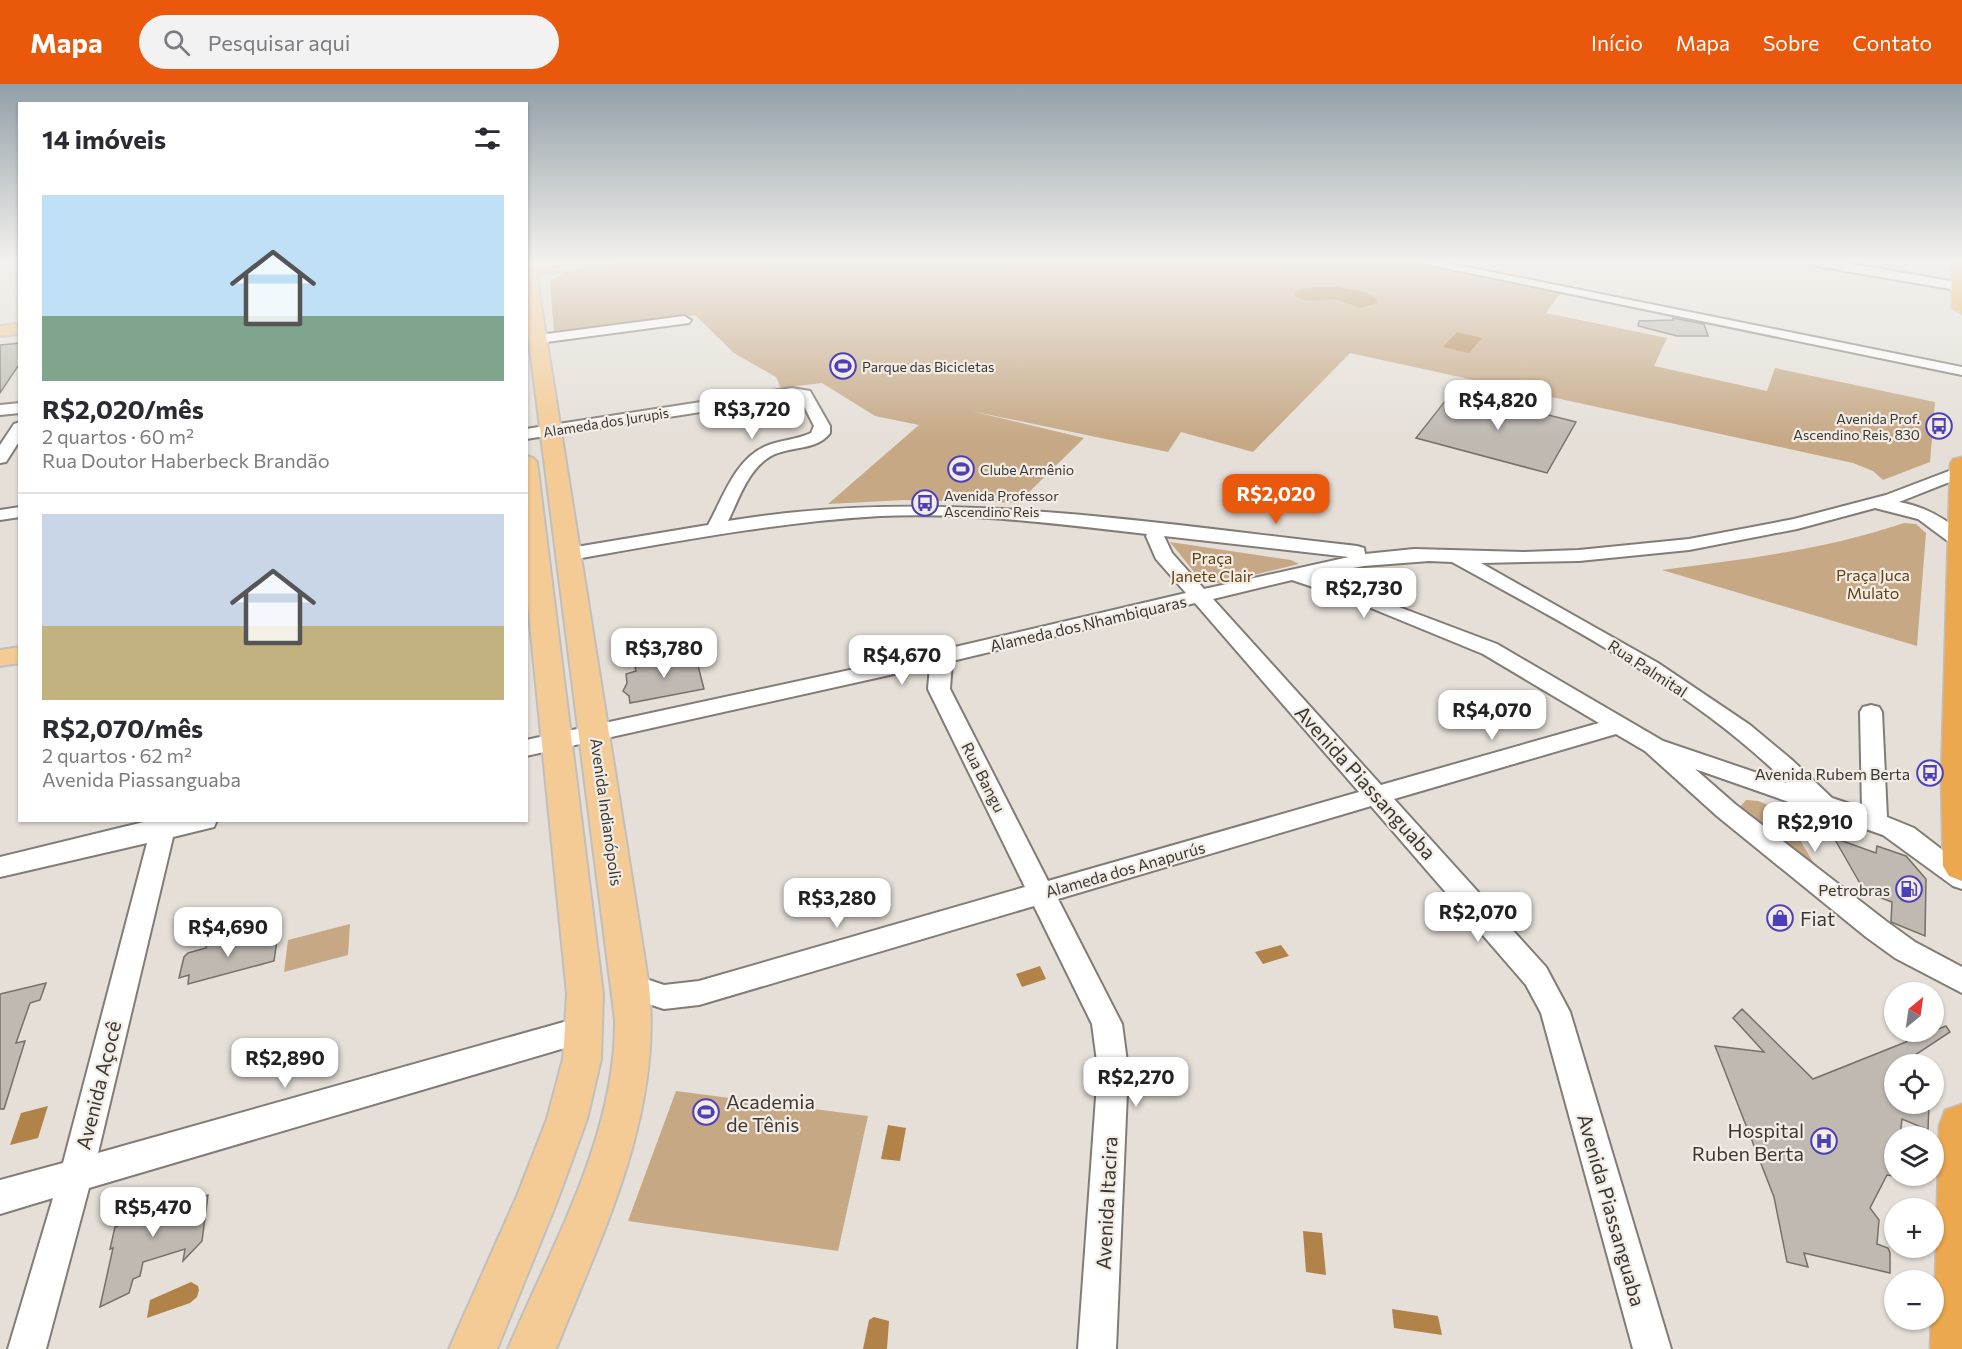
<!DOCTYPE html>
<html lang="pt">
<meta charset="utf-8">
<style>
body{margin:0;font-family:Commissioner,sans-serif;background:#f2f2f3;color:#2b2b33;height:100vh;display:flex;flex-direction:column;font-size:22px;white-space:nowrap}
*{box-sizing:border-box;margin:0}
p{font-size:20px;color:#7c7c81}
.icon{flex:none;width:33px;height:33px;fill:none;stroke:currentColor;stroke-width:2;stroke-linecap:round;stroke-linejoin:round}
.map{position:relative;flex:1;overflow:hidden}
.panel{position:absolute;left:18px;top:18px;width:510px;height:720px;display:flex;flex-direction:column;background:#fff;border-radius:0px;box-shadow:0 2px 4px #0004}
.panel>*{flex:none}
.needle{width:39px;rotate:29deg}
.tools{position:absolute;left:1884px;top:898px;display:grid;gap:12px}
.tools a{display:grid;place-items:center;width:60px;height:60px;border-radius:50%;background:#fff;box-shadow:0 2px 4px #0004;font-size:30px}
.price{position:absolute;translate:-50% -51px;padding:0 14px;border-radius:12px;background:#fff;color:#222;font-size:20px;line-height:39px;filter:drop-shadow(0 2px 3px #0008)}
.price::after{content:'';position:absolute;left:50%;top:36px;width:18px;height:14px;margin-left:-9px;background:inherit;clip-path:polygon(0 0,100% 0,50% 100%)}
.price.current{background:#ea580c;color:#fff}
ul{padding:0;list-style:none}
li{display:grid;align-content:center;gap:12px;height:318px;padding:0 24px}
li+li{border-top:2px solid #e1e1e2}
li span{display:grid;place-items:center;height:186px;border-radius:0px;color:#555}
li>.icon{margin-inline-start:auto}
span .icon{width:108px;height:108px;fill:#fffc;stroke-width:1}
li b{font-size:26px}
h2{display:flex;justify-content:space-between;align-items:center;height:72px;padding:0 24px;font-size:26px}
header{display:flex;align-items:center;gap:36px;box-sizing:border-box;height:84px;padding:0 30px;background:#ea580c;color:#fff}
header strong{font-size:28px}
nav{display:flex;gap:33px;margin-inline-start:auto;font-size:21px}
.search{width:420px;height:54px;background:#f2f2f3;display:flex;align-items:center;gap:15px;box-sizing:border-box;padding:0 21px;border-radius:33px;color:#7c7c81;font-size:22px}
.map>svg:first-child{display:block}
.green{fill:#c6a885}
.water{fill:#b28348}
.building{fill:#bfb9b2;stroke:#757069;stroke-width:1.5}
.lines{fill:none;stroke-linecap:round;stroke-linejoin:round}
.minor-casing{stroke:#827c76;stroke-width:4}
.major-casing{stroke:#c0bfbe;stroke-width:4}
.highway-casing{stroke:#c0bfbe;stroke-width:3}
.minor{fill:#fff;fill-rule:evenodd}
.major{fill:#f4cb95;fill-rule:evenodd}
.highway{fill:#eca84e;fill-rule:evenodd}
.labels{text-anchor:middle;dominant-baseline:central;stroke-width:4.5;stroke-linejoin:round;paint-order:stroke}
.far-poi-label{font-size:14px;fill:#3a3835;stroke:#f3ece5;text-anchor:start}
.far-street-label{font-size:14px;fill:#3a3835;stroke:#f3ece5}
.park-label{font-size:16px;fill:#614012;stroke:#f3ece5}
.street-label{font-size:16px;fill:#3a3835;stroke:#f3ece5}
.poi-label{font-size:16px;fill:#3a3835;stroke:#f3ece5;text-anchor:end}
.near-street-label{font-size:20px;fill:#3a3835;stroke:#f3ece5}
.near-poi-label{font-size:20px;fill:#3a3835;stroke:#f3ece5;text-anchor:start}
</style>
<header>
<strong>Mapa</strong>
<div class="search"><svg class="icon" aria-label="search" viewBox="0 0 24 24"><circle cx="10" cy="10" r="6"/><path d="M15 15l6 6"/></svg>Pesquisar aqui</div>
<nav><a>Início</a><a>Mapa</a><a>Sobre</a><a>Contato</a></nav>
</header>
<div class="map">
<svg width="1962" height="1265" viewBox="0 0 1962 1265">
<rect width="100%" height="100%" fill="#e5dfd8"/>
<g class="green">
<path d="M 632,178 L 1405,178 L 1560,210 L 1546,229 L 1667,254 L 1654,282 L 1767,307 L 1775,284 L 1935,318 L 1930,378 L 1883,396 L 1873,387 L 1853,379 L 1350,269 L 1253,368 L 1181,348 L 1168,368 L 971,327 L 1084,354 L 1018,419 L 905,416 L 828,420 L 919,341 L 875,332 L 822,299 L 781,304 L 776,293 L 734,269 L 695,231 L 554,249 L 550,197 L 572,185 Z"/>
<path d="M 1904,439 L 1916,440 L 1926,449 L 1917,562 L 1662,486 C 1746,475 1824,466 1904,439 Z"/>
<path d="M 1170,458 L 1291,476 L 1299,480 L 1219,499 L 1210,499 L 1199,494 Z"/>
<path d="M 1322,485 L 1436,538 L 1302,491 Z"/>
<path d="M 1746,716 L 1758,717 L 1783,727 L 1820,790 L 1742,733 L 1740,723 Z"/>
<path d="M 350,840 L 348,871 L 284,888 L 288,856 Z"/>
<path d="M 676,1007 L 868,1032 L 838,1167 L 628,1137 Z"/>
</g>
<g class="water">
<path d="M 1337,203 L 1362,207 L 1376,214 L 1378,219 L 1360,224 L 1336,215 L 1306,217 L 1294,211 L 1295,207 L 1313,203 Z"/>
<path d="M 1457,248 L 1482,254 L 1469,269 L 1443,263 Z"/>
<path d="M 1281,861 L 1289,872 L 1263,880 L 1255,868 Z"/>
<path d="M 1040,882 L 1046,895 L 1022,903 L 1016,890 Z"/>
<path d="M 48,1022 L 38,1054 L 10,1061 L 21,1029 Z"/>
<path d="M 888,1041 L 906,1044 L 900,1077 L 881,1075 Z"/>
<path d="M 1303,1147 L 1322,1149 L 1326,1191 L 1306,1188 Z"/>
<path d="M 191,1198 L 198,1202 L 199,1206 L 197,1213 L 190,1219 L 147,1234 L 150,1216 Z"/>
<path d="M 1392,1225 L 1438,1232 L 1442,1251 L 1394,1244 Z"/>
<path d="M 874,1233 L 889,1237 L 887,1265 L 863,1265 L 869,1236 Z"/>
</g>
<g class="building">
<path d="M 1673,234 L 1704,240 L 1708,252 L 1677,252 L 1638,242 L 1639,237 L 1673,236 Z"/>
<path d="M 20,259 L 20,279 L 0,309 L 0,261 Z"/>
<path d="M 1453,307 L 1576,338 L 1547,389 L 1416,354 Z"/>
<path d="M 695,570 L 704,605 L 630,619 L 629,612 L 623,607 L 627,599 L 626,590 L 636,587 L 635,583 Z"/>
<path d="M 1834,754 L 1876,769 L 1877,762 L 1906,772 L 1926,795 L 1925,852 L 1891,838 L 1892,818 L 1865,808 Z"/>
<path d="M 278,849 L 274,877 L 188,900 L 189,891 L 179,894 L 184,873 L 188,869 L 206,864 L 207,860 L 233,856 L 231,861 Z"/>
<path d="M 46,899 L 40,916 L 30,919 L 16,959 L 25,957 L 4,1025 L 0,1025 L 0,910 Z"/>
<path d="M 1742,925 L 1813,995 L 1946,942 L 1950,948 L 1915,971 L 1920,981 L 1894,981 L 1894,1020 L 1929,1020 L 1928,1046 L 1902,1035 L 1900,1053 L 1894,1053 L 1894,1092 L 1887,1091 L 1870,1124 L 1879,1136 L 1877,1160 L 1888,1164 L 1890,1169 L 1890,1189 L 1804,1169 L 1808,1183 L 1787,1178 L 1774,1113 L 1715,962 L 1764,968 L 1733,934 Z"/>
<path d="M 198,1108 L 196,1115 L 208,1111 L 202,1157 L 183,1177 L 185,1165 L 143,1178 L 140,1192 L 133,1195 L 129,1209 L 100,1223 L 113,1164 L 110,1165 L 115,1143 L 120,1141 L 122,1134 L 142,1118 L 156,1113 L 163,1117 Z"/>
</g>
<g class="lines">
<g class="minor-casing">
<g id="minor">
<path d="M 1416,178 L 1442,178 L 1962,283 L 1962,291 Z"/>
<path d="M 1811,178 L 1840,178 L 1962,199 L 1962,207 L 1817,182 Z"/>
<path d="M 684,232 L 691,236 L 689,239 L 539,259 L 532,255 L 539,251 Z"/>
<path d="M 792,304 L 810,307 L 830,342 L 830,349 C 817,367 789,362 771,372 C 748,385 739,415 728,437 C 937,402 1148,439 1357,462 L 1364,464 L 1365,470 L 1414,465 L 1524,468 L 1579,466 L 1689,455 L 1794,435 L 1886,411 L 1962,382 L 1962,393 L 1899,418 C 1923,422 1943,433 1962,449 L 1960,463 L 1953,461 L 1918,435 L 1875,424 L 1797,445 L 1689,466 L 1579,477 L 1481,479 L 1658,579 L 1750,641 L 1792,676 L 1832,714 L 1862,724 L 1860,628 L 1863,623 L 1871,621 L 1879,623 L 1882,628 L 1887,733 L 1914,744 L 1962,781 L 1962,805 L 1953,802 L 1883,751 L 1695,685 L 1735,720 L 1886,837 L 1915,858 L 1962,883 L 1962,909 L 1895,874 L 1866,853 L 1717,732 L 1645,667 L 1616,650 L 1394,715 L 1546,883 L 1570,928 L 1671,1265 L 1633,1265 L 1541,929 L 1526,901 L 1371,722 L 1058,815 L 1122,940 L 1128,985 L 1116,1265 L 1078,1265 L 1098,985 L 1092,940 L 1034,822 L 699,921 L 664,925 L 621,911 L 617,902 L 621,893 L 631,890 L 664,901 L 699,897 L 1025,803 L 928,605 L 930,582 L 526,672 L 526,656 L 942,566 L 1186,509 L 1156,475 L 1146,452 L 1147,450 C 1059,440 969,428 880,432 C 776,438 673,458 570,476 L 563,474 L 561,470 L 570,464 L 708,441 C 723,414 735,375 766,362 C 780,356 796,356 811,349 L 814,342 L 800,314 L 792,314 L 526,355 L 526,345 ZM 1164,452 L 1349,473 L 1204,505 L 1172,469 ZM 1429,477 L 1452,478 C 1568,542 1692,605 1787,699 L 1663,657 L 1497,560 L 1314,491 L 1364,482 ZM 1292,496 L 1349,515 L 1483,570 L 1599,639 L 1381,701 L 1213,515 ZM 1195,519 L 1359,708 L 1048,797 L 950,605 L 952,577 Z"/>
<path d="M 20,319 L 20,329 L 0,331 L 0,321 Z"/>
<path d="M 20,338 L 20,356 L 6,378 L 0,379 L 0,361 L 14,340 Z"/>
<path d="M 20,423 L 20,433 L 0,436 L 0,426 Z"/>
<path d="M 152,736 L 217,736 L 214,743 L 173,753 L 98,1069 L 585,932 L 596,936 L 600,945 L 596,954 L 585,958 L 89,1104 L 46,1265 L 8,1265 L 53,1114 L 0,1130 L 0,1096 L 63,1079 L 147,759 L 0,793 L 0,773 Z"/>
</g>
</g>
<g class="major-casing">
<g id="major">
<path d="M 526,178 L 604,178 L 597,183 L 536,189 L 649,902 C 662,1031 603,1148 556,1265 L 508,1265 C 552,1161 616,1052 615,936 L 526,233 Z"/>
<path d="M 20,240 L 20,250 L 0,252 L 0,242 Z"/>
<path d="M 526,372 L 533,374 L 537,378 L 603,910 L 601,975 L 587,1035 L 556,1120 L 497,1265 L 449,1265 L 517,1112 L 547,1035 L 563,975 L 567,910 L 526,500 Z"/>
<path d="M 20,563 L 20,579 L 0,582 L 0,566 Z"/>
</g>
</g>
<g class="highway-casing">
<g id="highway">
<path d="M 1951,178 L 1962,178 L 1962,230 L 1952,224 Z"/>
<path d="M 1962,373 L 1962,797 L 1949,792 L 1943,782 L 1941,697 L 1950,380 L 1953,375 Z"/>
<path d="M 1962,1020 L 1962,1265 L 1930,1265 L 1931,1236 L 1934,1236 L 1939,1042 L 1945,1026 Z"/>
</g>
</g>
<use href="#minor" class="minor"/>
<use href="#major" class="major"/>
<use href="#highway" class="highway"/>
</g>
<linearGradient id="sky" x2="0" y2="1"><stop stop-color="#92a0a8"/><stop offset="0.5" stop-color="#f3f1ed"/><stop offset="1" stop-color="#f3f1ed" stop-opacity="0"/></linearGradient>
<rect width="1962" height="355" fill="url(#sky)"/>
<defs>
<g id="stadium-ring" transform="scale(1.35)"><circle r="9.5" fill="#f3ece5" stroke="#4c40b7" stroke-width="1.5"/><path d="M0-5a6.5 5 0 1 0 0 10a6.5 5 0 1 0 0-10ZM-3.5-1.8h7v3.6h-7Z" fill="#4c40b7"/></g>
<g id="bus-ring" transform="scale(1.35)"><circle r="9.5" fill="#f3ece5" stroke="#4c40b7" stroke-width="1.5"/><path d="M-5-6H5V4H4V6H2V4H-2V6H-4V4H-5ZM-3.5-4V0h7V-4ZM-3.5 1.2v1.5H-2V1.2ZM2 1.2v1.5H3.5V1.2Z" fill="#4c40b7"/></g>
<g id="fuel-ring" transform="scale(1.35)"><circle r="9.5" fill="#f3ece5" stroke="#4c40b7" stroke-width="1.5"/><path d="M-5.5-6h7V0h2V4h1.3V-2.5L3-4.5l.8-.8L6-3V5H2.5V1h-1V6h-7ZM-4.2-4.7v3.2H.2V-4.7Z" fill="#4c40b7"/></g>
<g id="shop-ring" transform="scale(1.35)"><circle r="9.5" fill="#f3ece5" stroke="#4c40b7" stroke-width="1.5"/><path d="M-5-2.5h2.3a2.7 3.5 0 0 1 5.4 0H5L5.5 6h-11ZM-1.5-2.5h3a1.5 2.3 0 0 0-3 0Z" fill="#4c40b7"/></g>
<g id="hospital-ring" transform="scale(1.35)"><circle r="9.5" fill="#f3ece5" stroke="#4c40b7" stroke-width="1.5"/><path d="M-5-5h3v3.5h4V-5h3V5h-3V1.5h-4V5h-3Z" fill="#4c40b7"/></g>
</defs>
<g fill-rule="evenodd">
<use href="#stadium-ring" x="843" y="282"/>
<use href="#bus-ring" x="1939" y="342"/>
<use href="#stadium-ring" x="961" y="385"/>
<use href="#bus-ring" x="925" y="419"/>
<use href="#bus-ring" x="1930" y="689"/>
<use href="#fuel-ring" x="1909" y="805"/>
<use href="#shop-ring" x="1780" y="834"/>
<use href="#stadium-ring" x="706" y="1028"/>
<use href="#hospital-ring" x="1824" y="1057"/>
</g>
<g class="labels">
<g class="far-poi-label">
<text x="862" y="282">Parque das Bicicletas</text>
<text x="1920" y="334" text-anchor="end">Avenida Prof.<tspan x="1920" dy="16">Ascendino Reis, 830</tspan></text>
<text x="980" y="385">Clube Armênio</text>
<text x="944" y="411">Avenida Professor<tspan x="944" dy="16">Ascendino Reis</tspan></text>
</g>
<g class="far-street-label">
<text transform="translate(606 338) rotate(-9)">Alameda dos Jurupis</text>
</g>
<g class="park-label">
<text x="1212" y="473">Praça<tspan x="1212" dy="18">Janete Clair</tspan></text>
<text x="1873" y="490">Praça Juca<tspan x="1873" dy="18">Mulato</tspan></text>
</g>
<g class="street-label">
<text transform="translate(1088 539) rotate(-13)">Alameda dos Nhambiquaras</text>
<text transform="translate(1648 584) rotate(33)">Rua Palmital</text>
<text transform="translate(984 693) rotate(63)">Rua Bangu</text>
<text transform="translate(607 728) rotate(82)">Avenida Indianópolis</text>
<text transform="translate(1125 785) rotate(-16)">Alameda dos Anapurús</text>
</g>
<g class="poi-label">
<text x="1910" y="689">Avenida Rubem Berta</text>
<text x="1890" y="805">Petrobras</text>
</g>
<g class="near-street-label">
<text transform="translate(1366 698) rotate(48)">Avenida Piassanguaba</text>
<text transform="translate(98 1001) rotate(-76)">Avenida Açocê</text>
<text transform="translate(1106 1119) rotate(-87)">Avenida Itacira</text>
<text transform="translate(1612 1126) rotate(74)">Avenida Piassanguaba</text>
</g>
<g class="near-poi-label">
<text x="1800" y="834">Fiat</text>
<text x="726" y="1017">Academia<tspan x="726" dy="23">de Tênis</tspan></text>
<text x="1804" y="1046" text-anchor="end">Hospital<tspan x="1804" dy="23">Ruben Berta</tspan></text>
</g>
</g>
</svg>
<div class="tools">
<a><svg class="needle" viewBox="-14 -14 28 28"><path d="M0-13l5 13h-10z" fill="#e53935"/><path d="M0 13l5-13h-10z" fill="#7c7c81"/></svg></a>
<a><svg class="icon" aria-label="locate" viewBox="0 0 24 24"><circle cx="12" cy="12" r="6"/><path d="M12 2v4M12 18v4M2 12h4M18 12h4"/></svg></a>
<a><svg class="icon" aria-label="layers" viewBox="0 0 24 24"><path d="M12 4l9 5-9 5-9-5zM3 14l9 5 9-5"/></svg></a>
<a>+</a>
<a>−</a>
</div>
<b class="price" style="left:1498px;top:347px">R$4,820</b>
<b class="price" style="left:752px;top:356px">R$3,720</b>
<b class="price current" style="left:1276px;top:441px">R$2,020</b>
<b class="price" style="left:1364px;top:535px">R$2,730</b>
<b class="price" style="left:664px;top:595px">R$3,780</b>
<b class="price" style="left:902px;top:602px">R$4,670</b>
<b class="price" style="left:1492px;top:657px">R$4,070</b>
<b class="price" style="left:1815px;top:769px">R$2,910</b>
<b class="price" style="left:837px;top:845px">R$3,280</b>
<b class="price" style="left:1478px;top:859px">R$2,070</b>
<b class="price" style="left:228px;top:874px">R$4,690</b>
<b class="price" style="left:285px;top:1005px">R$2,890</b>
<b class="price" style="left:1136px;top:1024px">R$2,270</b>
<b class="price" style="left:153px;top:1154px">R$5,470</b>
<section class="panel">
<h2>14 imóveis<svg class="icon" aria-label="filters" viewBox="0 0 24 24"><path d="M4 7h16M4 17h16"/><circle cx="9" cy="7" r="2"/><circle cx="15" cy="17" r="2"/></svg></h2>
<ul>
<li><span style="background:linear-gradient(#bfe0f5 65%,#7fa58c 0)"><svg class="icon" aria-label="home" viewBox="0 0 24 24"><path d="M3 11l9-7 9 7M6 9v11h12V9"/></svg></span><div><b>R$2,020/mês</b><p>2 quartos · 60 m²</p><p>Rua Doutor Haberbeck Brandão</p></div></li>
<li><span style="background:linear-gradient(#c9d6e8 60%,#c2b280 0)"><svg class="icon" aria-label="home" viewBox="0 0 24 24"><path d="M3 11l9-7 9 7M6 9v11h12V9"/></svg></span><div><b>R$2,070/mês</b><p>2 quartos · 62 m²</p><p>Avenida Piassanguaba</p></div></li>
</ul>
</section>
</div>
